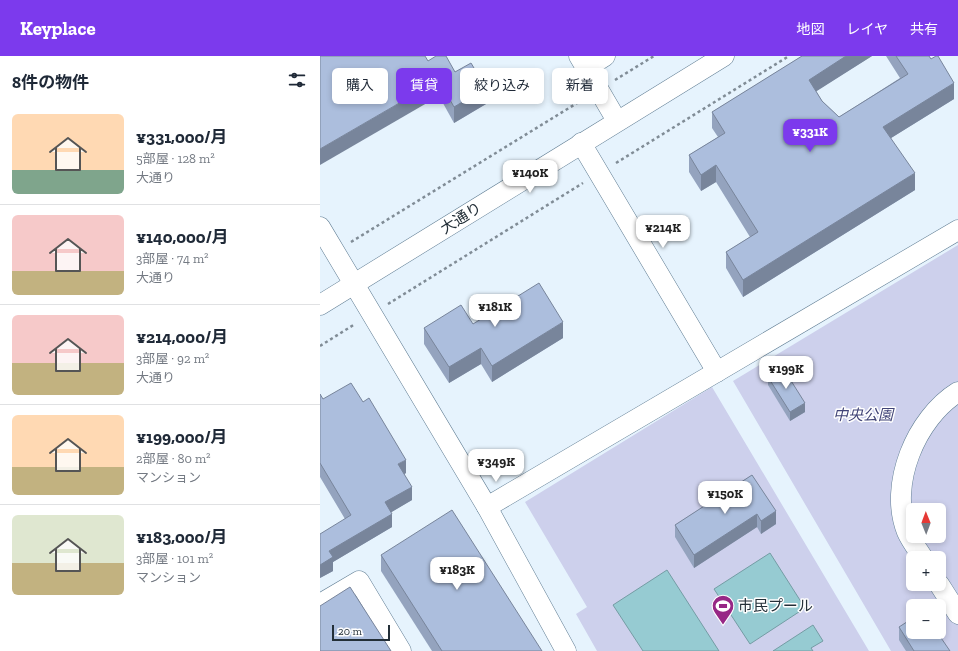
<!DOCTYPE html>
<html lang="ja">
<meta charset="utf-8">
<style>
body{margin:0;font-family:"Zilla Slab","Noto Sans JP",serif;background:#f6f6f7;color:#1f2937;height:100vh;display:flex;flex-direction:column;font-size:15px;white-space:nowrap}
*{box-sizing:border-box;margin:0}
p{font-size:13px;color:#747a83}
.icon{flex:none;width:22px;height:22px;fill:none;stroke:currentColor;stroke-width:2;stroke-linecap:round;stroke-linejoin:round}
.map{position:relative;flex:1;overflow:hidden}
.details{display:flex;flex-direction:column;background:#fff;width:320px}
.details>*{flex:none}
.top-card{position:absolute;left:12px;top:12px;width:380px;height:36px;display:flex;gap:8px}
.needle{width:26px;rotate:359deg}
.buttons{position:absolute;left:586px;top:447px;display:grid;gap:8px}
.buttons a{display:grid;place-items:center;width:40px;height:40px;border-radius:6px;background:#fff;box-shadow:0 2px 6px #0003;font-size:20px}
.scale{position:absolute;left:12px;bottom:10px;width:58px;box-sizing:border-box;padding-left:4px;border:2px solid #232f38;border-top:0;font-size:11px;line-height:14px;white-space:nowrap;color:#232f38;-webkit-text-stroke:3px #fff;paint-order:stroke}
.price{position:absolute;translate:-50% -34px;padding:0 9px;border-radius:8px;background:#fff;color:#222;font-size:13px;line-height:26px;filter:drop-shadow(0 1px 2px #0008)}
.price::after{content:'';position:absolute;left:50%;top:24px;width:12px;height:9px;margin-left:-6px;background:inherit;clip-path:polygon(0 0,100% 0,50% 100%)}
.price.selected{background:#7c3aed;color:#fff}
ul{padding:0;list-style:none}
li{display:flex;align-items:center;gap:12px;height:100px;padding:0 12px}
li+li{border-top:1px solid #e0e1e3}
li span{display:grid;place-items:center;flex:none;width:112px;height:80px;border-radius:6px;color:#555}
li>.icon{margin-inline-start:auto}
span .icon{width:48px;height:48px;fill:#fffc;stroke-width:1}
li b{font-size:17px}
h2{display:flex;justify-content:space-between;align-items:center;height:48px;padding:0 12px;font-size:17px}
.tag{padding:0 14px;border-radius:6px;background:#fff;box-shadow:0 2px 6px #0003;font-size:14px;line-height:36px}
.tag.selected{background:#7c3aed;color:#fff}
header{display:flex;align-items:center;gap:24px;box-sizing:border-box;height:56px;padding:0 20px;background:#7c3aed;color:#fff}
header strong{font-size:19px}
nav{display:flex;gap:22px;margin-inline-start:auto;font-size:14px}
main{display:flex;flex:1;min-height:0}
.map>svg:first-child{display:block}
.green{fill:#cdd0ec;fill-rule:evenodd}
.water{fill:#96cbd2;stroke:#749ca4}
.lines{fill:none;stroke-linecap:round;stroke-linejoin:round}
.minor-casing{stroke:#617e94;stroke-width:21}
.path{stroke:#808c96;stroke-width:2.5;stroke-dasharray:3 3;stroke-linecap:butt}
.minor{stroke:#fff;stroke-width:20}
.wall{fill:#94a3be}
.shaded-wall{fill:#78859b}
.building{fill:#acbedd;stroke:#78859b}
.labels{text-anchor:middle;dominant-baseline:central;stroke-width:3;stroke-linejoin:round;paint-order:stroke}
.street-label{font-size:15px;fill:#232f38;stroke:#fff}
.park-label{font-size:15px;font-style:italic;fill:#414477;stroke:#fff}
.poi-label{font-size:15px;fill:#232f38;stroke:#fff;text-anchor:start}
</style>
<header>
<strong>Keyplace</strong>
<nav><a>地図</a><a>レイヤ</a><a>共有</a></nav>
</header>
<main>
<section class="details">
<h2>8件の物件<svg class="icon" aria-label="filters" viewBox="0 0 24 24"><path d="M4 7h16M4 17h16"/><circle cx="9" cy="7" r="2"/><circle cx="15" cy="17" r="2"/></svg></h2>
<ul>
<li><span style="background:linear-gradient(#ffd9b3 70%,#7fa58c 0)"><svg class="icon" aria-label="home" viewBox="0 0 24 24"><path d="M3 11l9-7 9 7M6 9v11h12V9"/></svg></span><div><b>¥331,000/月</b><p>5部屋 · 128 m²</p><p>大通り</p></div></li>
<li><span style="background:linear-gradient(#f6c9c9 70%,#c2b280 0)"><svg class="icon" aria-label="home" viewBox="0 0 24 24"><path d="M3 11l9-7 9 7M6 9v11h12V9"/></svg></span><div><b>¥140,000/月</b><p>3部屋 · 74 m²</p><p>大通り</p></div></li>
<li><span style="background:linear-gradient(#f6c9c9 60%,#c2b280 0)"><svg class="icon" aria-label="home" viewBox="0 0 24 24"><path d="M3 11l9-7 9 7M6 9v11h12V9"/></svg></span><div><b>¥214,000/月</b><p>3部屋 · 92 m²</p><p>大通り</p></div></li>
<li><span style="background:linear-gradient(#ffd9b3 65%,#c2b280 0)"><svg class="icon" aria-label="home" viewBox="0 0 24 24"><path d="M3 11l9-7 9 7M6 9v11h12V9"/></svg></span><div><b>¥199,000/月</b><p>2部屋 · 80 m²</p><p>マンション</p></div></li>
<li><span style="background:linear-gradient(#dfe7d0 60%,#c2b280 0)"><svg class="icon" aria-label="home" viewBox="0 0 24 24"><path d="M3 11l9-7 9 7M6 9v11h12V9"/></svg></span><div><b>¥183,000/月</b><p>3部屋 · 101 m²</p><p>マンション</p></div></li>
</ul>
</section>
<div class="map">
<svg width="638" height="595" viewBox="0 0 638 595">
<rect width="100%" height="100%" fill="#e6f3fd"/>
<g class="green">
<path d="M 638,189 L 638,595 L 571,595 L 413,325 ZM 593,454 L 619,454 L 619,480 L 593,480 ZM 593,502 L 619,502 L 619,528 L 593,528 ZM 593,550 L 619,550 L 619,576 L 593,576 Z"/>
<path d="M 392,331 L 549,595 L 277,595 L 256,558 L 267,551 L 205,446 Z"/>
</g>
<g class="water">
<path d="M 450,497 L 485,552 L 430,588 L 394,533 Z"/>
<path d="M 347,514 L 399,595 L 323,595 L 293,549 Z"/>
<path d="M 493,569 L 503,585 L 491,592 L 493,595 L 453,595 Z"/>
</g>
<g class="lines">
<g class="minor-casing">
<g id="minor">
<path d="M 259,0 L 297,65"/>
<path d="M 266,12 L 285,0"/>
<path d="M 261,87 L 397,316"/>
<path d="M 0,171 L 167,451 L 638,174"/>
<path d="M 0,249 L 404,0"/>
<path d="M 167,451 L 246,595"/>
<path d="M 603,502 C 598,494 591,485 587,476 C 568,429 596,362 638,336"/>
<path d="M 619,528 L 638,558"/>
<path d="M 0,548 L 39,525 L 81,595"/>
</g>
</g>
<g class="path">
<path d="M 295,24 L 334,0"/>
<path d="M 296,107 L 469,0"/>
<path d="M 31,186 L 262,44"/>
<path d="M 68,248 L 263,127"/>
<path d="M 0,290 L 35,268"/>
</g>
<use href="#minor" class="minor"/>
</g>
<g class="wall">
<path d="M 482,0 L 552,0 L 496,35 L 502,45 L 519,61 L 580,22 L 566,0 L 609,0 L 634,43 L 571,82 L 595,134 L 423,241 L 406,212 L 406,196 L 430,181 L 396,126 L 381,135 L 369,116 L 369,99 L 398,81 L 392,72 L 392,56 Z"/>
<path d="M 108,5 L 135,16 L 166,48 L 134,67 L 119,40 Z"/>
<path d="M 153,268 L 243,282 L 172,326 L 161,308 L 129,327 L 104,288 L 104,272 Z"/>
<path d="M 448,321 L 485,356 L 470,365 L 448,329 Z"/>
<path d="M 0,338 L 3,343 L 86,417 L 84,418 L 92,444 L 71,456 L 72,471 L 13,506 L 13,515 L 0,522 L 25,463 L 0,421 Z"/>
<path d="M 432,419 L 456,468 L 441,478 L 437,471 L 374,512 L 355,481 L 355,469 Z"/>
<path d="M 61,499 L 222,595 L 112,595 L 61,515 Z"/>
<path d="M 579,571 L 630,595 L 586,595 L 579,584 Z"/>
</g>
<g class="shaded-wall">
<path d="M 526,0 L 552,0 L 489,40 L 489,24 Z"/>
<path d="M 119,24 L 119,40 L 0,109 L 0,93 Z"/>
<path d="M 634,27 L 634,43 L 563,87 L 563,71 Z"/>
<path d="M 166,32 L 166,48 L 134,67 L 134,51 Z"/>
<path d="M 396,109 L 396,126 L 381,135 L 381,119 Z"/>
<path d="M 595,117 L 595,134 L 423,241 L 423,224 Z"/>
<path d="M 243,266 L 243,282 L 172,326 L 172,310 Z"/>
<path d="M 161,292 L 161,308 L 129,327 L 129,311 Z"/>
<path d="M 485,347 L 485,356 L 470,365 L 470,356 Z"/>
<path d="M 86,404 L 86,417 L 78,422 L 78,408 Z"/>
<path d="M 92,431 L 92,444 L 65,460 L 65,446 Z"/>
<path d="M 456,455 L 456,468 L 441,478 L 441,465 Z"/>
<path d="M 72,458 L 72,471 L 13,506 L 13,515 L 0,522 L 0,509 L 9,495 Z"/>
<path d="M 437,458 L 437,471 L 374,512 L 374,499 Z"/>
</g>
<g class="building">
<path d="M 0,0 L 105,0 L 108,5 L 116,0 L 126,0 L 135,16 L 151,7 L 166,32 L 134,51 L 119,24 L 0,93 Z"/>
<path d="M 482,0 L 526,0 L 489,24 L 502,45 L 519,61 L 588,18 L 576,0 L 609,0 L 611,3 L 616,0 L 618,0 L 634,27 L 563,71 L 595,117 L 423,224 L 406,196 L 438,176 L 396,109 L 381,119 L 369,99 L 405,77 L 392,56 Z"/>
<path d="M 219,227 L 243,266 L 172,310 L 161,292 L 129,311 L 104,272 L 141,249 L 153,268 Z"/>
<path d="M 463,312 L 485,347 L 470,356 L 448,321 Z"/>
<path d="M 31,327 L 43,346 L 49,342 L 86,404 L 78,408 L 92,431 L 65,446 L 72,458 L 9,495 L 13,501 L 0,509 L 0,478 L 31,459 L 0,407 L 0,338 L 3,343 Z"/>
<path d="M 432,419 L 456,455 L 441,465 L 437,458 L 374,499 L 355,469 Z"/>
<path d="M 132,454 L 222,595 L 122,595 L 61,499 Z"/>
<path d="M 30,531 L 71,595 L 0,595 L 0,550 Z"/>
<path d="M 593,562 L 593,576 L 617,576 L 630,595 L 594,595 L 579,571 Z"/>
</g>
<defs>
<g id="stadium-pin" transform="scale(1.15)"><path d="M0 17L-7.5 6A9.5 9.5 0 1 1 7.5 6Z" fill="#972786" stroke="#fff"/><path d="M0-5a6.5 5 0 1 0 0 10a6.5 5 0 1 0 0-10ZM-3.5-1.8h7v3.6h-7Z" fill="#fff"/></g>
</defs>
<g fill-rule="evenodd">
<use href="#stadium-pin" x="403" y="550"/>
</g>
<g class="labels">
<g class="street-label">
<text transform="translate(141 162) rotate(-32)">大通り</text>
</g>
<g class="park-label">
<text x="543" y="359">中央公園</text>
</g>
<g class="poi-label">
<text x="418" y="550">市民プール</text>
</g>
</g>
</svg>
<div class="buttons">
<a><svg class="needle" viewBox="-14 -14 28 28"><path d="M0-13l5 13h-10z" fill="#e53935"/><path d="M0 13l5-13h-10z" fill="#747a83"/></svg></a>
<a>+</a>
<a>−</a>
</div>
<div class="scale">20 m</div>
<b class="price selected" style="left:490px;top:97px">¥331K</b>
<b class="price" style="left:210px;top:138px">¥140K</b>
<b class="price" style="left:343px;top:193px">¥214K</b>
<b class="price" style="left:175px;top:272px">¥181K</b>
<b class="price" style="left:466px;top:334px">¥199K</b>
<b class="price" style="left:176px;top:427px">¥349K</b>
<b class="price" style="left:405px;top:459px">¥150K</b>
<b class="price" style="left:137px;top:535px">¥183K</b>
<div class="top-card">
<a class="tag">購入</a>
<a class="tag selected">賃貸</a>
<a class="tag">絞り込み</a>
<a class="tag">新着</a>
</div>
</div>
</main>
